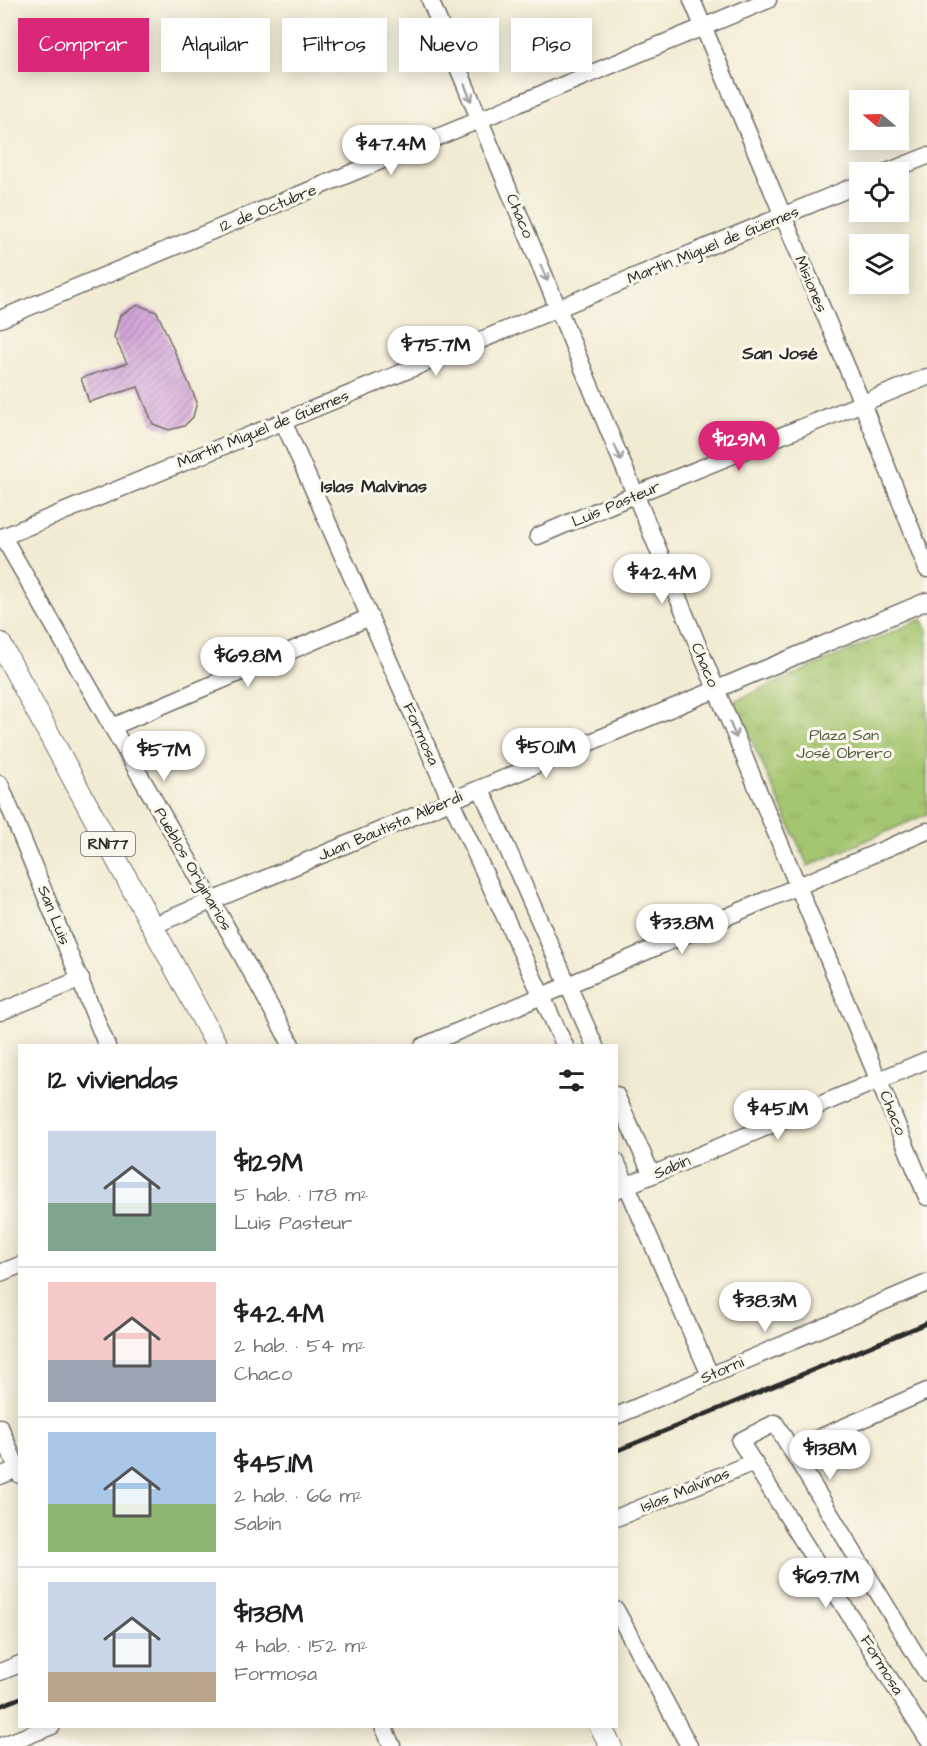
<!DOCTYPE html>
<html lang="es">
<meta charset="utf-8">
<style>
body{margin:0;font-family:"Architects Daughter",sans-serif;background:#f2f2f2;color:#202124;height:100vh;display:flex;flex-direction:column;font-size:22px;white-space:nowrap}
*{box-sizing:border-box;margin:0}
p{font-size:20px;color:#757577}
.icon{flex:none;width:33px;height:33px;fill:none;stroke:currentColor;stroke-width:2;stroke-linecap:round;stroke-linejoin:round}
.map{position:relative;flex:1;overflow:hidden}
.drawer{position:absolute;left:18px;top:1044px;width:600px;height:684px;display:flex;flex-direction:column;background:#fff;border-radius:0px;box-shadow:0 3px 15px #0003}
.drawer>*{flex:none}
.banner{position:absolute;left:18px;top:18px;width:600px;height:54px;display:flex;gap:12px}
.needle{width:39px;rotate:289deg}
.controls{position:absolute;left:849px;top:90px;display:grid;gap:12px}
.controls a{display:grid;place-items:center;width:60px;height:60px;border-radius:0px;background:#fff;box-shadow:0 3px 15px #0003;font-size:30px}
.price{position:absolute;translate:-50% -51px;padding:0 14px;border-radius:21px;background:#fff;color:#222;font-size:20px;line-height:39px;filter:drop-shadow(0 2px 3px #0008)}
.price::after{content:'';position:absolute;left:50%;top:36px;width:18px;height:14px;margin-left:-9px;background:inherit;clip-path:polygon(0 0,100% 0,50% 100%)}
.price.current{background:#db2777;color:#fff}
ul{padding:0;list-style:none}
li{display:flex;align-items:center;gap:18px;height:150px;padding:0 30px}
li+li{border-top:2px solid #e0e0e0}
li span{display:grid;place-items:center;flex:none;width:168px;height:120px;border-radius:0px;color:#555}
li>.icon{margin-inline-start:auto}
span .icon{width:72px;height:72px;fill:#fffc;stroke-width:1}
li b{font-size:26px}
h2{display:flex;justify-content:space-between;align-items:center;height:72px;padding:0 30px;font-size:26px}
.chip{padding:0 21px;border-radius:0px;background:#fff;box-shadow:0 3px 15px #0003;font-size:21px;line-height:54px}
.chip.current{background:#db2777;color:#fff}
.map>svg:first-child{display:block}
.park{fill:url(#park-tufts);stroke:#68784d;stroke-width:1.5}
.building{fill:url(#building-hatch)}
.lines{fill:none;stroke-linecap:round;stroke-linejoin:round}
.minor-casing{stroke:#716e66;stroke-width:19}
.major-casing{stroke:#716e66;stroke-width:23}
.minor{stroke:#fff;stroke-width:16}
.major{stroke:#fff;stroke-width:21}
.rail{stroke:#2b2b2b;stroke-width:4.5}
.oneway{stroke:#a0a0a0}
.labels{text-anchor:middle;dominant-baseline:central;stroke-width:6;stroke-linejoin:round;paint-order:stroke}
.shield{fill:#fbf7ec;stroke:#696865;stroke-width:1.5}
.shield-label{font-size:15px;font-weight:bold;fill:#2b2b2b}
.street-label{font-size:16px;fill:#2b2b2b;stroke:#fbf7ec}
.park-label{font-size:16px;fill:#505a3f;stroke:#fbf7ec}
.neighbourhood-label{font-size:18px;font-weight:bold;fill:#2b2b2b;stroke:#fbf7ec}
</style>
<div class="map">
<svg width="927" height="1746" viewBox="0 0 927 1746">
<defs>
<pattern id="park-tufts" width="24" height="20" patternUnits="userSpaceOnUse" patternTransform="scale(1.5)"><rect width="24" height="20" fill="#a5c66f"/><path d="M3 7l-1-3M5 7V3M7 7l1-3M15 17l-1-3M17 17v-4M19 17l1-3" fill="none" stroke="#8eaa60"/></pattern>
<pattern id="building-hatch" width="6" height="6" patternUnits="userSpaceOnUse" patternTransform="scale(1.5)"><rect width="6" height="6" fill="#d3a5d8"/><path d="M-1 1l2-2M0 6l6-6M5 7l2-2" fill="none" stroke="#ab87af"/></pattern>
</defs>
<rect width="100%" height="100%" fill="#fbf7ec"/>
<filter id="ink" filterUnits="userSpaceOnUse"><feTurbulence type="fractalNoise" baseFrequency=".0167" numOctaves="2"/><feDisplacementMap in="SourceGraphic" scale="12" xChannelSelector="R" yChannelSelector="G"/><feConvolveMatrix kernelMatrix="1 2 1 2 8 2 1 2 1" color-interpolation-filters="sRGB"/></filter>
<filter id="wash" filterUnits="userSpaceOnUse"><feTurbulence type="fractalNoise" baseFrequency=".008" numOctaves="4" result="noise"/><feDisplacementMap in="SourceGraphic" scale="24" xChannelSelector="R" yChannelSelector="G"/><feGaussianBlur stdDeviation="1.35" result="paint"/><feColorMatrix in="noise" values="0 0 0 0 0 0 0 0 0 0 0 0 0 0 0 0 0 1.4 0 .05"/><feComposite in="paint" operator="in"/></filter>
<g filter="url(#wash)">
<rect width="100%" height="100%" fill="#f2ebd4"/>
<path class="park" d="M 922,619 L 927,628 L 927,814 L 808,866 L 734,701 Z"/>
<g id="blocks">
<path class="building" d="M 138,305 L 157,312 L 197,402 L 193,417 L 184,426 L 169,430 L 153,424 L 138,387 L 89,402 L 81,378 L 127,363 L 114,337 L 120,315 Z"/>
</g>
</g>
<g filter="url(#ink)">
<use href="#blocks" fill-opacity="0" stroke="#716e66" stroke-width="1.5"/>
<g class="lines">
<g class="minor-casing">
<g id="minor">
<path d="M 430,0 L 927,1197"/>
<path d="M 692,0 L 862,403 L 927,569"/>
<path d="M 887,172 L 927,156"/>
<path d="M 0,319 L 768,0"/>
<path d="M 283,421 L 451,801 L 565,1046"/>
<path d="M 538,536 L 634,495 L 927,377"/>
<path d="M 3,537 L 212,901 L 292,1046"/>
<path d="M 0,538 L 860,184"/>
<path d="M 112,727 L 370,617"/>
<path d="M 0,784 L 107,1046"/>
<path d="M 481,789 L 595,1046"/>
<path d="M 152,926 L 927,601"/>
<path d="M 0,1012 L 81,979"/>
<path d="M 423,1046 L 568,985 L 927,831"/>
<path d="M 616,1095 L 652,1175"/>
<path d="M 616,1161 L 710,1375"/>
<path d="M 616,1190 L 927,1060"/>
<path d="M 0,1273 L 20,1265"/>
<path d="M 616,1416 L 927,1283"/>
<path d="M 0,1427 L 20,1475"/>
<path d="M 791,1450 L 927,1391"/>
<path d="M 0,1476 L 17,1469"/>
<path d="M 616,1518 L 754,1462"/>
<path d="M 616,1610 L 689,1746"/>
<path d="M 0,1672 L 20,1664"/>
<path d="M 927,1673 L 775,1423 L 740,1441 L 927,1738"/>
<path d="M 383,1726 L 392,1746"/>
<path d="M 1,1746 L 52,1726"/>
</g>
</g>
<g class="major-casing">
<g id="major">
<path d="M 0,643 L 217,1046"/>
<path d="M 600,1726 L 611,1746"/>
</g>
</g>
<use href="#minor" class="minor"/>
<use href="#major" class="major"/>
<g class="rail">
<path d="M 616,1451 L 927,1323"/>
<path d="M 0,1706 L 20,1698"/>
</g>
</g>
<defs><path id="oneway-shaft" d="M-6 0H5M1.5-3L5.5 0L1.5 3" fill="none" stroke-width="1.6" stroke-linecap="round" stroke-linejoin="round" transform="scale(1.5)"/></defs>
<g class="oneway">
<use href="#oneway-shaft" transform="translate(468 93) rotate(68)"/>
<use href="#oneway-shaft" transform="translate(544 273) rotate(67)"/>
<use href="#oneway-shaft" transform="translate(618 453) rotate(68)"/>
<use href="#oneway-shaft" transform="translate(733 730) rotate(67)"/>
</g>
</g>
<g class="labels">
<rect class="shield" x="81" y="832" width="54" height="24" rx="4.5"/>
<g class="shield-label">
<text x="108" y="844">RN177</text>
</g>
<g class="street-label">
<text transform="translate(268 208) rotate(-22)">12 de Octubre</text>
<text transform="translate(520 216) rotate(67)">Chaco</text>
<text transform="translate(713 245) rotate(-22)">Martín Miguel de Güemes</text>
<text transform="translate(811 284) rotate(67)">Misiones</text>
<text transform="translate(263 429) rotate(-22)">Martín Miguel de Güemes</text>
<text transform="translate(616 504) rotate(-23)">Luis Pasteur</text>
<text transform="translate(705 665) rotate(67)">Chaco</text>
<text transform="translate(421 734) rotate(66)">Formosa</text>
<text transform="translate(390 826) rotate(-23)">Juan Bautista Alberdi</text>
<text transform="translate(193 869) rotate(60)">Pueblos Originarios</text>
<text transform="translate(54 915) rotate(68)">San Luis</text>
<text transform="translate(893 1113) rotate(68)">Chaco</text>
<text transform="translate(672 1167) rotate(-23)">Sabín</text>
<text transform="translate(722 1370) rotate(-23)">Storni</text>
<text transform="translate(685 1490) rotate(-22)">Islas Malvinas</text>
<text transform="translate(882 1665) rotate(58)">Formosa</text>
</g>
<g class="park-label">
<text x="844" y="735">Plaza San<tspan x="844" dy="18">José Obrero</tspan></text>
</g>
<g class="neighbourhood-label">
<text x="780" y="353">San José</text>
<text x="374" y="486">Islas Malvinas</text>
</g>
</g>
</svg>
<div class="controls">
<a><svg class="needle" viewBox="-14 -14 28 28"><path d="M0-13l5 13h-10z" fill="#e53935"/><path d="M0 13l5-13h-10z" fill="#757577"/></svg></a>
<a><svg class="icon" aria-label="locate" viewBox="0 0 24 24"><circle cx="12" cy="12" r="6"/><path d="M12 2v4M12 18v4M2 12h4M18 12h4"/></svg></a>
<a><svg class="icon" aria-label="layers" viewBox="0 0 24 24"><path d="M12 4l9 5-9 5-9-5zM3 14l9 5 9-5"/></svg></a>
</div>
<b class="price" style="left:391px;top:176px">$47.4M</b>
<b class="price" style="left:436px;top:377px">$75.7M</b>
<b class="price current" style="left:739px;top:472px">$129M</b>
<b class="price" style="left:662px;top:605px">$42.4M</b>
<b class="price" style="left:248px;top:688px">$69.8M</b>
<b class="price" style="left:546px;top:779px">$50.1M</b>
<b class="price" style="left:164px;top:782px">$57M</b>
<b class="price" style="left:682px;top:955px">$33.8M</b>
<b class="price" style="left:778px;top:1141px">$45.1M</b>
<b class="price" style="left:765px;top:1333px">$38.3M</b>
<b class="price" style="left:830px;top:1481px">$138M</b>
<b class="price" style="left:826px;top:1609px">$69.7M</b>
<div class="banner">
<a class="chip current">Comprar</a>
<a class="chip">Alquilar</a>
<a class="chip">Filtros</a>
<a class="chip">Nuevo</a>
<a class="chip">Piso</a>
</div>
<section class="drawer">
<h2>12 viviendas<svg class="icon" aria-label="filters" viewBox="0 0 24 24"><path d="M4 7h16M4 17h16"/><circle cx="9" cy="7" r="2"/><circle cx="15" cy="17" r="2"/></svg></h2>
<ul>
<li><span style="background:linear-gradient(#c9d6e8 60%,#7fa58c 0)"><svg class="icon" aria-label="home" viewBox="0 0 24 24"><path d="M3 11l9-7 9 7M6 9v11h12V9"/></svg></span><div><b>$129M</b><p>5 hab. · 178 m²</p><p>Luis Pasteur</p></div></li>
<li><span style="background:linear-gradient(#f6c9c9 65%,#9aa5b1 0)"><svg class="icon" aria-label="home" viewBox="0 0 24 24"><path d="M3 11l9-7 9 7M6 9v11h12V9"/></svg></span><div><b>$42.4M</b><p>2 hab. · 54 m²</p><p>Chaco</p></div></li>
<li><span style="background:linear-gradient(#a9c7e8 60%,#8fb573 0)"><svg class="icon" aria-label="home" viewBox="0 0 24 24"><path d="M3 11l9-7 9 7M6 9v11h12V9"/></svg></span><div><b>$45.1M</b><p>2 hab. · 66 m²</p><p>Sabín</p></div></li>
<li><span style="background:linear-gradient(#c9d6e8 75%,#b9a48a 0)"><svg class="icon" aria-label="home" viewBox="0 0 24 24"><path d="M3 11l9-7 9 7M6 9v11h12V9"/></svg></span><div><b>$138M</b><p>4 hab. · 152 m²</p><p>Formosa</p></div></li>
</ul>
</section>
</div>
